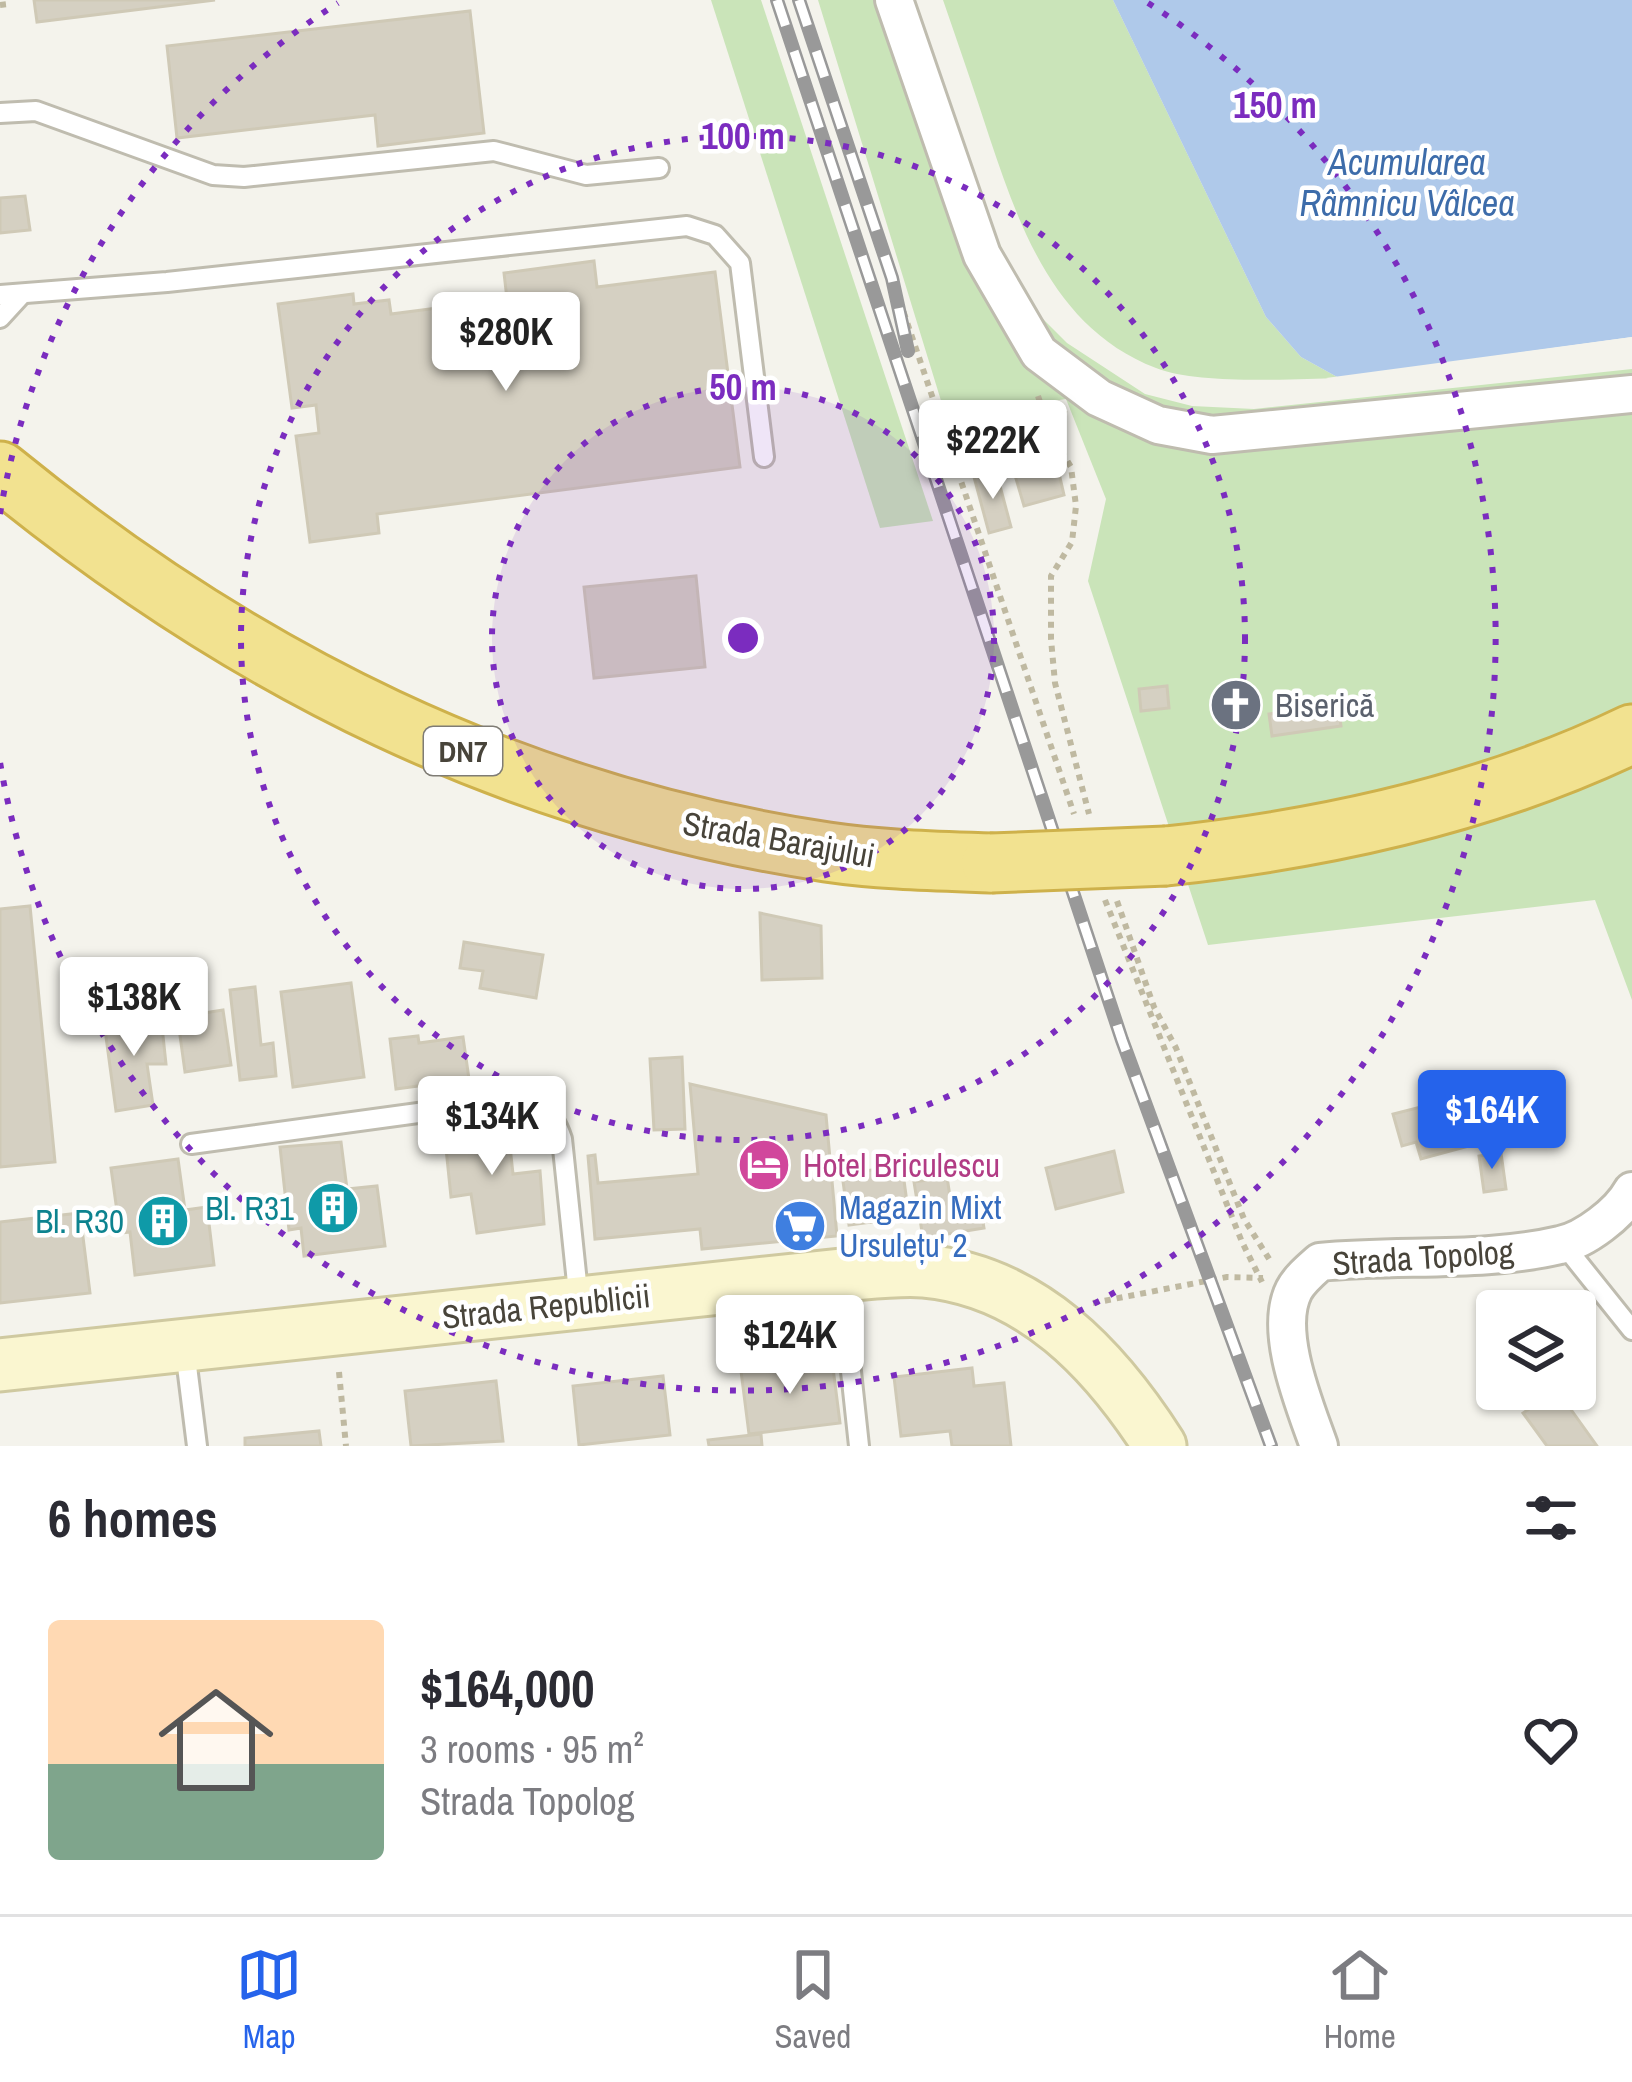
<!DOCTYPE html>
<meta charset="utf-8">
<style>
body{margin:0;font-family:"Archivo Narrow",sans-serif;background:#f7f7f7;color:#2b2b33;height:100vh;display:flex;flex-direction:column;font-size:45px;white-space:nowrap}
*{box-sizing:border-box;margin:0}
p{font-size:39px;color:#7c7c81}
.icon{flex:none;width:66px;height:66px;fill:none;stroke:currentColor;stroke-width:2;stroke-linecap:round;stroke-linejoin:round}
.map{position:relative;height:1446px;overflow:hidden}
.sheet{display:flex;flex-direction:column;background:#fff;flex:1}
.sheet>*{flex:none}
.fabs{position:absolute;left:1476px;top:1290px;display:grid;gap:24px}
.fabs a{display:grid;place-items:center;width:120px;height:120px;border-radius:12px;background:#fff;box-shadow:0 3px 9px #0004;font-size:60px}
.price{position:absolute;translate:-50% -102px;padding:0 27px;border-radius:12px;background:#fff;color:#222;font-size:39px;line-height:78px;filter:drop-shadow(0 3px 6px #0008)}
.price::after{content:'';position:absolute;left:50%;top:72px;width:36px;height:27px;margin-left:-18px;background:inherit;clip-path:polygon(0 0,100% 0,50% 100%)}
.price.active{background:#2563eb;color:#fff}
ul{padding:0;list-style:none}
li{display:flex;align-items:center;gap:36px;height:300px;padding:0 48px}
li span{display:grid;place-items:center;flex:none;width:336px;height:240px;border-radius:12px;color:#555}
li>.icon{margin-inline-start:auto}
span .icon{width:144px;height:144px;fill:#fffc;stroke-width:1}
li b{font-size:51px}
h2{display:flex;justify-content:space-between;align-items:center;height:144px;padding:0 48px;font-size:51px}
.tabs{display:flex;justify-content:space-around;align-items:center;height:168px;border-top:3px solid #e1e1e2;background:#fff;font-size:33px;color:#7c7c81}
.tabs a{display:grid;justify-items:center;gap:6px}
.tabs .active{color:#2563eb}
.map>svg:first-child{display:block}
.green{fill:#cae4b9}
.water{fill:#afc9ea}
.pier{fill:#f4f3ec}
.building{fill:#d5d0c2;stroke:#cfc9b6;stroke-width:3}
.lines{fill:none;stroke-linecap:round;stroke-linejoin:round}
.service-casing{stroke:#bfbcaf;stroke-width:24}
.minor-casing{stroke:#bfbcaf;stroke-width:42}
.secondary-casing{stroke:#cfc9a0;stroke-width:57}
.trunk-casing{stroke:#ceb14b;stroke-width:63}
.path{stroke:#bfb9a1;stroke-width:6;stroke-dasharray:6 6;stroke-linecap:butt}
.service{stroke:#fff;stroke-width:18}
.minor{stroke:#fff;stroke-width:36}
.secondary{stroke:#faf6d0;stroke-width:51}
.trunk{stroke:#f2e290;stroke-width:57}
.rail-casing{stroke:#999;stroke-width:14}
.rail{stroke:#fff;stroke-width:9;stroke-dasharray:27;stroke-linecap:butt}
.trunk-bridge-casing{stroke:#ceb14b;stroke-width:63;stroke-linecap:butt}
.trunk-bridge{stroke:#f2e290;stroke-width:57}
.ring{fill:none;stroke:#7b2cbf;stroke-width:6;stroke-dasharray:6 12}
.labels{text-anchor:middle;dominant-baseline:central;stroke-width:9;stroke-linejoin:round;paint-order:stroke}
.shield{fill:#fff;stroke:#7f7c75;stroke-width:3}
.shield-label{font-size:30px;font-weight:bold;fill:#48443a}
.worship-label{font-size:33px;fill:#5b616d;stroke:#fff;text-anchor:start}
.street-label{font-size:33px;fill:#48443a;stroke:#fff}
.hotel-label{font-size:33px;fill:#b23c85;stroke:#fff;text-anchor:start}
.shop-label{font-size:33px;fill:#366cbe;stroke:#fff;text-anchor:start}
.culture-label{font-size:33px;fill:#0d838f;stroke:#fff;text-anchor:end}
.water-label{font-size:36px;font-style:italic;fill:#3d6caa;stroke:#fff}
.centre{fill:#7b2cbf;stroke:#fff;stroke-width:6}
.ring-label{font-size:36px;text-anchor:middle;font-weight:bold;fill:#7b2cbf;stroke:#fff;stroke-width:9;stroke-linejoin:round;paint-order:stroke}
</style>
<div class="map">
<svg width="1632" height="1446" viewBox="0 0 1632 1446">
<rect width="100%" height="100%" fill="#f4f3ec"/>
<g class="green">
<path d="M 711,0 L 761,0 L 933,521 L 880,528 Z"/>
<path d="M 818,0 L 912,0 L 982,205 L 1027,303 L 1067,343 L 1145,394 L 1192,406 L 1254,409 L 1632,369 L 1632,1000 L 1595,900 L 1208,945 L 1088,581 L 1106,499 L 1066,399 L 946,417 Z"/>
<path d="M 943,0 L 1113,0 L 1266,317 L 1301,357 L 1339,378 C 1290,379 1200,385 1156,368 C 1057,330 1021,232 990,139 C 975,93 959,46 943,0 Z"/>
</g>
<path class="water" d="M 1113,0 L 1632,0 L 1632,337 L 1339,378 L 1301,357 L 1266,317 Z"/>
<path class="pier" d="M 1632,337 L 1632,343 L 1339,384 L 1326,378 Z"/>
<g class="building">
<path d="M 34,0 L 215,0 L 37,22 Z"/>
<path d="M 470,11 L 484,133 L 378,146 L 375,115 L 177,138 L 167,46 Z"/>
<path d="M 25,196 L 30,230 L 0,233 L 0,198 Z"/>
<path d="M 594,261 L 597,287 L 715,272 L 740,467 L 377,514 L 379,533 L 310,542 L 296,436 L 319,433 L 316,405 L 292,408 L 278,304 L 353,294 L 354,304 L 389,300 L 391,314 L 507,299 L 504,273 Z"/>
<path d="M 1042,435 L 1052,443 L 1064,495 L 1024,506 L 1010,458 L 1037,450 L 1034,436 Z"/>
<path d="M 996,471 L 1011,527 L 989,533 L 974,477 Z"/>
<path d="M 696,576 L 705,667 L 594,678 L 584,587 Z"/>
<path d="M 1167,686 L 1169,708 L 1141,711 L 1139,689 Z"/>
<path d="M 1338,705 L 1341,726 L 1272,736 L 1269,714 Z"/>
<path d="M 30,906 L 55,1162 L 0,1167 L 0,909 Z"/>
<path d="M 760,913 L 821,926 L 822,978 L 762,980 Z"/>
<path d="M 464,942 L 543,955 L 536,998 L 480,988 L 483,971 L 460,968 Z"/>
<path d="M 351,983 L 364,1077 L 293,1087 L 281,992 Z"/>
<path d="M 255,987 L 261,1045 L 273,1043 L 276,1076 L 240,1080 L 230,990 Z"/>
<path d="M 202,995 L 204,1013 L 223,1010 L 231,1065 L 185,1072 L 175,999 Z"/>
<path d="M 161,1017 L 166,1064 L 147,1064 L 153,1105 L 116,1111 L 104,1022 Z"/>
<path d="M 418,1036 L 419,1043 L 463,1037 L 469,1079 L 396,1089 L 390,1039 Z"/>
<path d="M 682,1057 L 685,1129 L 654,1130 L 650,1059 Z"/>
<path d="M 690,1084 L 826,1115 L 837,1236 L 702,1249 L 700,1229 L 595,1239 L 588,1156 L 595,1155 L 598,1183 L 698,1174 Z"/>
<path d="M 1456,1098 L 1469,1146 L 1421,1159 L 1416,1142 L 1402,1146 L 1393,1114 Z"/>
<path d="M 507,1119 L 513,1174 L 540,1171 L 544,1224 L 477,1233 L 471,1194 L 451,1197 L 444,1129 Z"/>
<path d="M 341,1142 L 347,1189 L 377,1186 L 385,1246 L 304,1256 L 301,1228 L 289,1230 L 280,1147 Z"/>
<path d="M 1114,1151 L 1123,1192 L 1056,1209 L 1046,1168 Z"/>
<path d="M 1501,1153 L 1506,1189 L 1484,1192 L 1479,1156 Z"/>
<path d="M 178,1159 L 185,1210 L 207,1207 L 214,1265 L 135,1275 L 130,1232 L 120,1233 L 111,1168 Z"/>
<path d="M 902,1166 L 909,1217 L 849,1225 L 842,1174 Z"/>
<path d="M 947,1177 L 951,1203 L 979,1199 L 984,1228 L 923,1238 L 914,1182 Z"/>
<path d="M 80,1213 L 90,1293 L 0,1303 L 0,1222 Z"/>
<path d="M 832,1360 L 840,1423 L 749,1434 L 741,1371 Z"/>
<path d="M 972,1368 L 974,1386 L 1004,1383 L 1011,1446 L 952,1446 L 950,1431 L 901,1436 L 894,1377 Z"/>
<path d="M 663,1376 L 670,1435 L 579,1445 L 573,1386 Z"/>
<path d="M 496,1381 L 503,1441 L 411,1446 L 405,1391 Z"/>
<path d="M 1557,1390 L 1597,1446 L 1547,1446 L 1523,1413 Z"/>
<path d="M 319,1431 L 321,1446 L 245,1446 L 245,1438 Z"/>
<path d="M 761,1434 L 762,1446 L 709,1446 L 708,1440 Z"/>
</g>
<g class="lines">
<g class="service-casing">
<g id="service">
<path d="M 0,113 L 36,111 L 213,175 L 244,177 L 494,151 L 586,175 L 659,168"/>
<path d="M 0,295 L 167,282 L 687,226 L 715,235 L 740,263 L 764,457"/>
<path d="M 0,318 L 22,294"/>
<path d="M 191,1144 L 506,1101 C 538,1099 552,1108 562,1139 L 579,1302"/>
<path d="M 1564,1245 L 1632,1330"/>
<path d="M 841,1278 L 859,1446"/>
<path d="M 185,1350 L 197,1446"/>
</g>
</g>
<g class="minor-casing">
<g id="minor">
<path d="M 894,0 L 982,255 L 1039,353 L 1099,398 L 1158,425 L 1212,435 L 1632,394"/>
<path d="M 1319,1446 C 1305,1406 1273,1331 1294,1290 C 1300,1279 1311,1270 1320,1262 C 1398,1254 1483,1263 1560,1245 C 1585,1240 1620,1213 1632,1191"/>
</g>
</g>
<g class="secondary-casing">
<path id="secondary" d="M 0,1365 L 841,1275 C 868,1273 897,1269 924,1271 C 1032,1281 1105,1360 1160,1446"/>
</g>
<g class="trunk-casing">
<g id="trunk">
<path d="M 0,471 C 245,671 512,804 827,852 C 881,860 936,861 991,863"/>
<path d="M 1166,856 C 1325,839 1487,804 1632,734"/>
</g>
</g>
<g class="path">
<path d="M 0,5 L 9,4"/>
<path d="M 892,278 L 1074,814"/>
<path d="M 1038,396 L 1050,432 L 1071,467 L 1076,506 L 1072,542 L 1051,576 L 1051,639 L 1055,683 L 1089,814"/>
<path d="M 1050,432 L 1065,410"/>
<path d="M 1105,900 L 1242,1242 L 1262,1282"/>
<path d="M 1117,901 L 1154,1007 L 1176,1048 L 1244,1219 L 1271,1262"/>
<path d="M 1093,1303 L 1227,1277 L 1263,1278"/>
<path d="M 339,1372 L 346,1446"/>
</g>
<use href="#service" class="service"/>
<use href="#minor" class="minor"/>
<use href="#secondary" class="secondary"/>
<use href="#trunk" class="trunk"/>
<g class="rail-casing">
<g id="rail">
<path d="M 777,0 L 1122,1040 L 1271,1446"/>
<path d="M 799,0 L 892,278 L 908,351"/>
</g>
</g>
<use href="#rail" class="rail"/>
<g class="trunk-bridge-casing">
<path id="trunk-bridge" d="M 991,863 L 1166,856"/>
</g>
<use href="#trunk-bridge" class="trunk-bridge"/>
</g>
<circle cx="743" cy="638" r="251" fill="#7b2cbf" fill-opacity=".12"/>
<g class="ring">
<circle cx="743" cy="638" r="251"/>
<circle cx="743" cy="638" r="502"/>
<path d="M0 514A753 753 0 0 1 338 3M1148 3A753 753 0 1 1 0 762"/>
</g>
<defs>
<g id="church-disc" transform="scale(2.7)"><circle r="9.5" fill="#6b7280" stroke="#fff"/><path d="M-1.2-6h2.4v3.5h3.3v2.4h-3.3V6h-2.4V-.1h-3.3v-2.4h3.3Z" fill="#fff"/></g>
<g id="hotel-disc" transform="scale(2.7)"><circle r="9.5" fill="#d1479c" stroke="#fff"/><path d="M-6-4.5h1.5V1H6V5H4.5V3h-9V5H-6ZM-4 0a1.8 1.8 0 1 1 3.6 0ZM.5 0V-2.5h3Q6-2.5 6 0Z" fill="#fff"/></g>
<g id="building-disc" transform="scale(2.7)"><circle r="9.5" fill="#0f9aa8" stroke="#fff"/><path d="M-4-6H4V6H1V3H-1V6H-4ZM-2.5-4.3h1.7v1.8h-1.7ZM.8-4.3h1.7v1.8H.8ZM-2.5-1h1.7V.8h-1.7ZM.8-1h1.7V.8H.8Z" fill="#fff"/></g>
<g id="supermarket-disc" transform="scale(2.7)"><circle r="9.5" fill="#3f7fe0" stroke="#fff"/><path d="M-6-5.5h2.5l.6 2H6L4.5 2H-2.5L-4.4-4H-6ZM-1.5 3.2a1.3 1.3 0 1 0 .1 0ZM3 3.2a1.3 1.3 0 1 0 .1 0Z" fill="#fff"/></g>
</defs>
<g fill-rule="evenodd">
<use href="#church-disc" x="1236" y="705"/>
<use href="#hotel-disc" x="764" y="1165"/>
<use href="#building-disc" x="333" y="1208"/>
<use href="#building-disc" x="163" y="1221"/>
<use href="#supermarket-disc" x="800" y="1226"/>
</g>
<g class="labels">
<rect class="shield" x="424" y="727" width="78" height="48" rx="9"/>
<g class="shield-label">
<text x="463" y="751">DN7</text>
</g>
<g class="worship-label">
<text x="1275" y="705">Biserică</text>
</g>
<g class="street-label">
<text transform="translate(779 839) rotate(10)">Strada Barajului</text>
<text transform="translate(1423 1257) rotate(-4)">Strada Topolog</text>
<text transform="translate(546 1306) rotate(-6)">Strada Republicii</text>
</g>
<g class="hotel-label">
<text x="803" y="1165">Hotel Briculescu</text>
</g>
<g class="shop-label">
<text x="839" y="1207">Magazin Mixt<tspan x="839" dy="38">Ursulețu' 2</tspan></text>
</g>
<g class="culture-label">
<text x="294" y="1208">Bl. R31</text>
<text x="124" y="1221">Bl. R30</text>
</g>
<g class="water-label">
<text x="1407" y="162">Acumularea<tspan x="1407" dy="41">Râmnicu Vâlcea</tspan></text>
</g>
</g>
<circle cx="743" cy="638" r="18" class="centre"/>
<g class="ring-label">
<text x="1275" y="118">150 m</text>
<text x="743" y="149">100 m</text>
<text x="743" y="400">50 m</text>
</g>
</svg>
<div class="fabs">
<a><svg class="icon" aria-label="layers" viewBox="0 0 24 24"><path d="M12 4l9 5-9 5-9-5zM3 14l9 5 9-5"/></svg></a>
</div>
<b class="price" style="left:506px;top:394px">$280K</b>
<b class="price" style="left:993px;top:502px">$222K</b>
<b class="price" style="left:134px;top:1059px">$138K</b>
<b class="price active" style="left:1492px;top:1172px">$164K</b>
<b class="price" style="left:492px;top:1178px">$134K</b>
<b class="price" style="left:790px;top:1397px">$124K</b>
</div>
<section class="sheet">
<h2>6 homes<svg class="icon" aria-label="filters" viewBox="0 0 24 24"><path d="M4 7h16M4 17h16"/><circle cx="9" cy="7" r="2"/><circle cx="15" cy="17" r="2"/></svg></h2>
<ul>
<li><span style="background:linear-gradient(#ffd9b3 60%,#7fa58c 0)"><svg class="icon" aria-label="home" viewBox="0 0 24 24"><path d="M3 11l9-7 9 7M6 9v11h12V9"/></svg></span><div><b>$164,000</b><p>3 rooms · 95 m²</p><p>Strada Topolog</p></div><svg class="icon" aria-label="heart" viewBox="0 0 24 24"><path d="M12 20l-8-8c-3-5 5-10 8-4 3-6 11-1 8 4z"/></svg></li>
</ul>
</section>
<nav class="tabs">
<a class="active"><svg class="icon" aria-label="map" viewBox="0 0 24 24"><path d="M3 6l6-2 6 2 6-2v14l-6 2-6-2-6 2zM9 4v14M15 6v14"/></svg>Map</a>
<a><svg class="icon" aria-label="saved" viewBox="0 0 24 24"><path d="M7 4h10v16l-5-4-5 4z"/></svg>Saved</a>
<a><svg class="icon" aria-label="home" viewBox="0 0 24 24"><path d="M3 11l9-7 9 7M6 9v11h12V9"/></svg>Home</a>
</nav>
